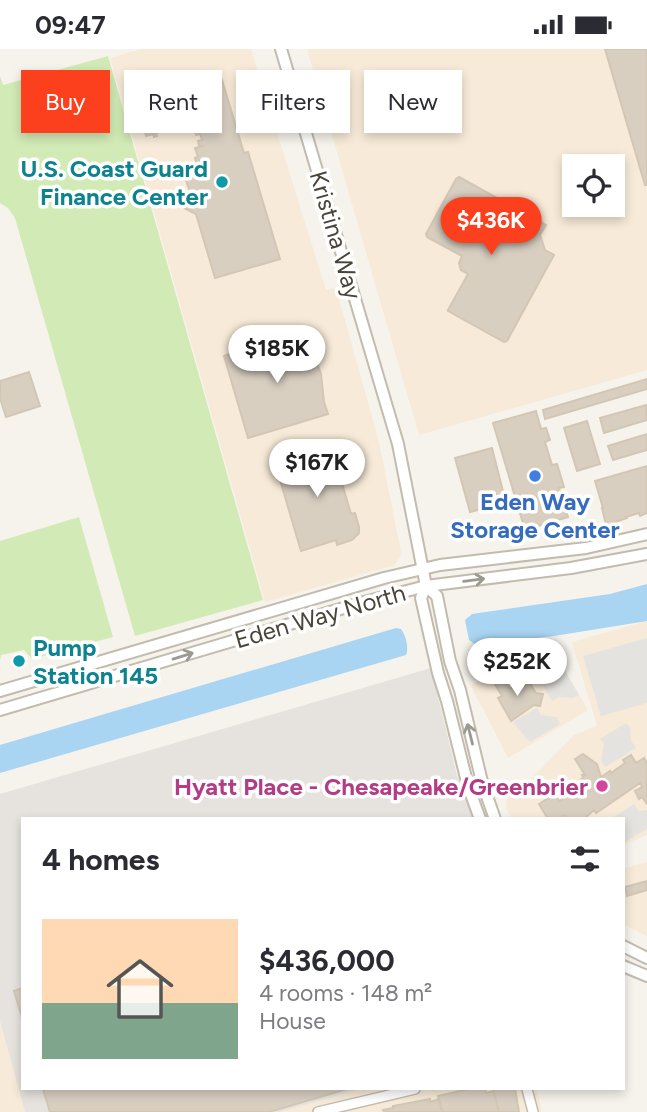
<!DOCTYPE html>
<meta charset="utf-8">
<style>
body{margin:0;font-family:Figtree,sans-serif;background:#f2f2f3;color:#2b2b33;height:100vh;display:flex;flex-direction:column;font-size:26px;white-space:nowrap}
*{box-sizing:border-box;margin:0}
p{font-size:23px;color:#7c7c81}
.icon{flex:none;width:38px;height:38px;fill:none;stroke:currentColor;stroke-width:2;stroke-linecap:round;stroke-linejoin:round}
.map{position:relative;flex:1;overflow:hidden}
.sheet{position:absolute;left:21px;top:768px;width:604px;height:273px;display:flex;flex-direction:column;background:#fff;border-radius:0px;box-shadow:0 4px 10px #0003}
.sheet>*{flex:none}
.guide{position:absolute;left:21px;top:21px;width:606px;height:63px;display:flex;gap:14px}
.tools{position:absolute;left:562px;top:105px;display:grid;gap:14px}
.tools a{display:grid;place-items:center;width:63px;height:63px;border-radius:0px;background:#fff;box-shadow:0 4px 10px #0003;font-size:35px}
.price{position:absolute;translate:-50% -60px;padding:0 16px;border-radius:24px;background:#fff;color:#222;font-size:23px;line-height:46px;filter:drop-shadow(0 2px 4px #0008)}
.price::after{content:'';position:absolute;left:50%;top:42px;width:21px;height:16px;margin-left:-10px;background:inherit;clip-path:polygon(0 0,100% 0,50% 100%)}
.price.on{background:#fc3f1d;color:#fff}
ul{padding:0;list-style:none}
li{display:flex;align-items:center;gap:21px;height:175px;padding:0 21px}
li span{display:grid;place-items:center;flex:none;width:196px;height:140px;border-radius:0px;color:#555}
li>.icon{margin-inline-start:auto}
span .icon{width:84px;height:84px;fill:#fffc;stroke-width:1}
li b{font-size:30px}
h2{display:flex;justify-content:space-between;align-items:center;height:84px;padding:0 21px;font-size:30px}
.chip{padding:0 24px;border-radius:0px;background:#fff;box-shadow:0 4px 10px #0003;font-size:24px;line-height:63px}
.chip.on{background:#fc3f1d;color:#fff}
.status{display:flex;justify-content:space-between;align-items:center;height:49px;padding:0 35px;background:#fff;direction:ltr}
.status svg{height:19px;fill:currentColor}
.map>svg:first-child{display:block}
.commercial{fill:#f7ead8;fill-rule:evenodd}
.industrial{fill:#e6e2dd}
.green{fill:#d2eab5}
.parking{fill:#e5e3e0}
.water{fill:#a9d4f2}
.building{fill:#d8cfc1;stroke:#d3c7b4;stroke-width:2}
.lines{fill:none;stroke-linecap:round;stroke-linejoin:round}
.minor-casing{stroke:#c2bbae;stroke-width:12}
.tertiary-casing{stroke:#c2bbae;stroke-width:14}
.minor{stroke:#fff;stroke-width:9}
.tertiary{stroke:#fff;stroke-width:10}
.oneway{stroke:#9c9892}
.culture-dot{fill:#0f9aa8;stroke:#fff;stroke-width:2.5}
.shop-dot{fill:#3f7fe0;stroke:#fff;stroke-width:2.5}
.hotel-dot{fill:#d1479c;stroke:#fff;stroke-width:2.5}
.labels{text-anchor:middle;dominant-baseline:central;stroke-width:7;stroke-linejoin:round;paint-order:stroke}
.culture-label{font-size:24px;font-weight:bold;fill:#0d838f;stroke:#fff;text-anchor:end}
.street-label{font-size:24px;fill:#4b4439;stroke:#fff}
.shop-label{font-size:24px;font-weight:bold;fill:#366cbe;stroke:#fff}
.hotel-label{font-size:24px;font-weight:bold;fill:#b23c85;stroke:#fff;text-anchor:end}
</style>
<div class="status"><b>09:47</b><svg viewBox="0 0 49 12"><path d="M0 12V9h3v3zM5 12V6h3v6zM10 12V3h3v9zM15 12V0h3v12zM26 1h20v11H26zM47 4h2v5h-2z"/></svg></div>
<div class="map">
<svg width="647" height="1063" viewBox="0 0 647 1063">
<rect width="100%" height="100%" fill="#f6f3ec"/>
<g class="commercial">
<path d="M 141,0 L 251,0 L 326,241 L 336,239 L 379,393 L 401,503 L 400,508 L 395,516 L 265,553 L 110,9 Z"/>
<path d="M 307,0 L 647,0 L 647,321 L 419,386 ZM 574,117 L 612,117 L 612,156 L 574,156 Z"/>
<path d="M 647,572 L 647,786 L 623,796 L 623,770 L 512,770 L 506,759 L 507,750 L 511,743 L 532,729 L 574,686 L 597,677 L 572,593 Z"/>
<path d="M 555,604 L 588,661 L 508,709 L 471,637 L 513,607 Z"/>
<path d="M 647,813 L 647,887 L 623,875 L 623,820 Z"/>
<path d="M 0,972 L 25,1063 L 0,1063 Z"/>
<path d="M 360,1040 L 537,1040 L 542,1063 L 280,1063 Z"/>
</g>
<path class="industrial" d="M 431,619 L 457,726 L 474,770 L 23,770 L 23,1040 L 360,1040 L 280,1063 L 25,1063 L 0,972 L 0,745 Z"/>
<g class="green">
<path d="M 108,7 L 263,551 L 135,587 L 15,169 L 8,159 L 0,154 L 0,27 L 3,36 Z"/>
<path d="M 79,468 L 113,588 L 32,610 L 24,601 L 1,606 L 0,612 L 0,492 Z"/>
</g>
<g class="parking">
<path d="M 647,589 L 647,654 L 601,667 L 583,607 Z"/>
<path d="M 563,619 L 579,646 L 573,649 L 559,648 L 552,652 L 541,633 Z"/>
<path d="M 537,659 L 541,666 L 556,668 L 560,675 L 530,693 L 513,673 Z"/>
<path d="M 626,674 L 630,679 L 631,692 L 636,699 L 605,718 L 601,712 L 604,695 L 600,690 Z"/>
<path d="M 634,755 L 639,762 L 647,761 L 647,780 L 623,794 L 623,770 L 615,770 L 614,768 Z"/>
</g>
<g class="water">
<path d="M 647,535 L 647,572 L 554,587 L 476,596 L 469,591 L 465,571 L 472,565 L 610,545 Z"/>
<path d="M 396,579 L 401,580 C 406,587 409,599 406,606 L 0,724 L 0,696 Z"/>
</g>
<g class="building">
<path d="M 605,0 L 647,0 L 647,136 L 645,136 Z"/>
<path d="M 206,22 L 210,35 L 222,31 L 244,104 L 248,103 L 280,210 L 215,229 L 196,165 L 182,158 L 179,146 L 190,143 L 183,122 L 200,117 L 199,112 L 196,113 L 195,109 L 198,108 L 195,99 L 204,97 L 199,97 L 198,92 L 202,91 L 200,85 L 196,86 L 195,83 L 200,82 L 199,80 L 182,71 L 181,74 L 177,72 L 177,69 L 161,74 L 163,82 L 156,84 L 157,87 L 154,88 L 153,85 L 146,87 L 133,44 Z"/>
<path d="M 459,128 L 546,176 L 540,186 L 545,201 L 554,206 L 507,292 L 504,293 L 448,262 L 448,261 L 468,225 L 461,221 L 459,214 L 462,207 L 427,188 L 426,185 L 456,130 Z"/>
<path d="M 304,283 L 307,296 L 316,311 L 321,325 L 324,353 L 328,365 L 248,389 L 224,307 Z"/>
<path d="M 29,323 L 40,357 L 6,368 L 0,349 L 0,332 Z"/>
<path d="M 647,330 L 647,340 L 545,370 L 543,361 Z"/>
<path d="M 646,356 L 647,371 L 604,384 L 600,369 Z"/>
<path d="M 536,362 L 541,380 L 546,379 L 550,391 L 545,393 L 552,416 L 557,415 L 564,438 L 559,439 L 568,468 L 525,481 L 493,374 Z"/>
<path d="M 587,372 L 600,415 L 577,422 L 564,379 Z"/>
<path d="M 647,385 L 647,401 L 613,411 L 608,397 Z"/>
<path d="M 331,397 L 351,465 L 355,464 L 359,478 L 359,484 L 352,491 L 337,496 L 336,491 L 301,502 L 275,414 Z"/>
<path d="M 492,399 L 506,454 L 470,463 L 455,409 Z"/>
<path d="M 647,417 L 647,464 L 640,467 L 639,464 L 626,468 L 627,469 L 606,476 L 602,459 L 603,459 L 595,432 Z"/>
<path d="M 501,627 L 510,640 L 527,630 L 536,644 L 543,645 L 540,657 L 534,656 L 511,672 L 498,649 L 502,647 L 493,632 Z"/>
<path d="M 583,705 L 597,715 L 601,728 L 610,722 L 611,724 L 625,714 L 623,711 L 631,706 L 636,714 L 644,709 L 647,714 L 647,755 L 642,748 L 639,750 L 635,742 L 642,738 L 640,734 L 596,764 L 594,761 L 584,770 L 567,770 L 565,766 L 558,770 L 548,770 L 539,755 L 555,745 L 559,752 L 564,749 L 564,747 L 568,744 L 565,740 L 583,729 L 582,726 L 585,726 L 575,710 Z"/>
<path d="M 647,832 L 647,841 L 627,847 L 625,838 Z"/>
<path d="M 23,939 L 23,972 L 14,942 Z"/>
<path d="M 43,1040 L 347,1040 L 269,1063 L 50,1063 Z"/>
<path d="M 469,1040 L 485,1040 L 486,1044 L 494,1042 L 499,1063 L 442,1063 L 438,1047 Z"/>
<path d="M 493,1040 L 515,1040 L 519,1063 L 499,1063 Z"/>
<path d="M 430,1050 L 430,1053 L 439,1050 L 442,1063 L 384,1063 L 383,1061 L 393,1059 L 393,1057 Z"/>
</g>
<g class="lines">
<g class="minor-casing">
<g id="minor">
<path d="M 527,1040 L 533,1063"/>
<path d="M 318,1063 L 415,1040"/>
</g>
</g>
<g class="tertiary-casing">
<g id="tertiary">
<path d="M 281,0 L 398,395 L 426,537"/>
<path d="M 426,537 L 437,547 L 450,612 L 460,641 L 482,733 L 495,770"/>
<path d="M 426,537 L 421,549 L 438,624 L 447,652 L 468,737 L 480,770"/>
<path d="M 0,642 L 384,529 L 440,516 L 586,499 L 647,485"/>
<path d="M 0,661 L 364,553 L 426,537 L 571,519 L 647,505"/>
<path d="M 623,897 L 647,909"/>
<path d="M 623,917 L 647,927"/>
</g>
</g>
<use href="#minor" class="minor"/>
<use href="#tertiary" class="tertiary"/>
</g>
<defs><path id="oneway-shaft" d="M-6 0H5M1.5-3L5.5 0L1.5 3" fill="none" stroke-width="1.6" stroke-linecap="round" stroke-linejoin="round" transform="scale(1.75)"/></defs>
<g class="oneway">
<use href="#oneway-shaft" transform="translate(474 531) rotate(-7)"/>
<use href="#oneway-shaft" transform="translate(183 607) rotate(-17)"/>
<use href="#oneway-shaft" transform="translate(470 685) rotate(-104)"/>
</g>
<g class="culture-dot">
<circle cx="222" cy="133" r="7"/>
<circle cx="19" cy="612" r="7"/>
</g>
<circle class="shop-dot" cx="535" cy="427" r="7"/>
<circle class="hotel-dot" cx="602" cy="737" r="7"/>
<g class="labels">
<g class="culture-label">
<text x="208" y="119">U.S. Coast Guard<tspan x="208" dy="28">Finance Center</tspan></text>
<text x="33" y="598" text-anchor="start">Pump<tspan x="33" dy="28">Station 145</tspan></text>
</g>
<g class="street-label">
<text transform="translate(336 186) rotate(74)">Kristina Way</text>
<text transform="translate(320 567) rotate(-16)">Eden Way North</text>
</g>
<g class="shop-label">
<text x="535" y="452">Eden Way<tspan x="535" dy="28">Storage Center</tspan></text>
</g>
<g class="hotel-label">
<text x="588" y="737">Hyatt Place - Chesapeake/Greenbrier</text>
</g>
</g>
</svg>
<div class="tools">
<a><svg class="icon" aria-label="locate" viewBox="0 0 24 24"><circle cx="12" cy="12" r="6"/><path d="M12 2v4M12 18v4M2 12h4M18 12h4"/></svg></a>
</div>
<b class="price on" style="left:491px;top:208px">$436K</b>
<b class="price" style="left:277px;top:336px">$185K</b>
<b class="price" style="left:317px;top:450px">$167K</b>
<b class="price" style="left:517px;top:649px">$252K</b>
<div class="guide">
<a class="chip on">Buy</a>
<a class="chip">Rent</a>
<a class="chip">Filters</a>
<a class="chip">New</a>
</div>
<section class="sheet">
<h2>4 homes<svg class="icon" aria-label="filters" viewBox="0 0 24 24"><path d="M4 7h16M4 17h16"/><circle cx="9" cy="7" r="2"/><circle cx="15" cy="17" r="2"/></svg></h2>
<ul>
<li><span style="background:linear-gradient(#ffd9b3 60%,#7fa58c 0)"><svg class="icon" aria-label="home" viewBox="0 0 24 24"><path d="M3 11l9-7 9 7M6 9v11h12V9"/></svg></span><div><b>$436,000</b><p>4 rooms · 148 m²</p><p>House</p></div></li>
</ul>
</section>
</div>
